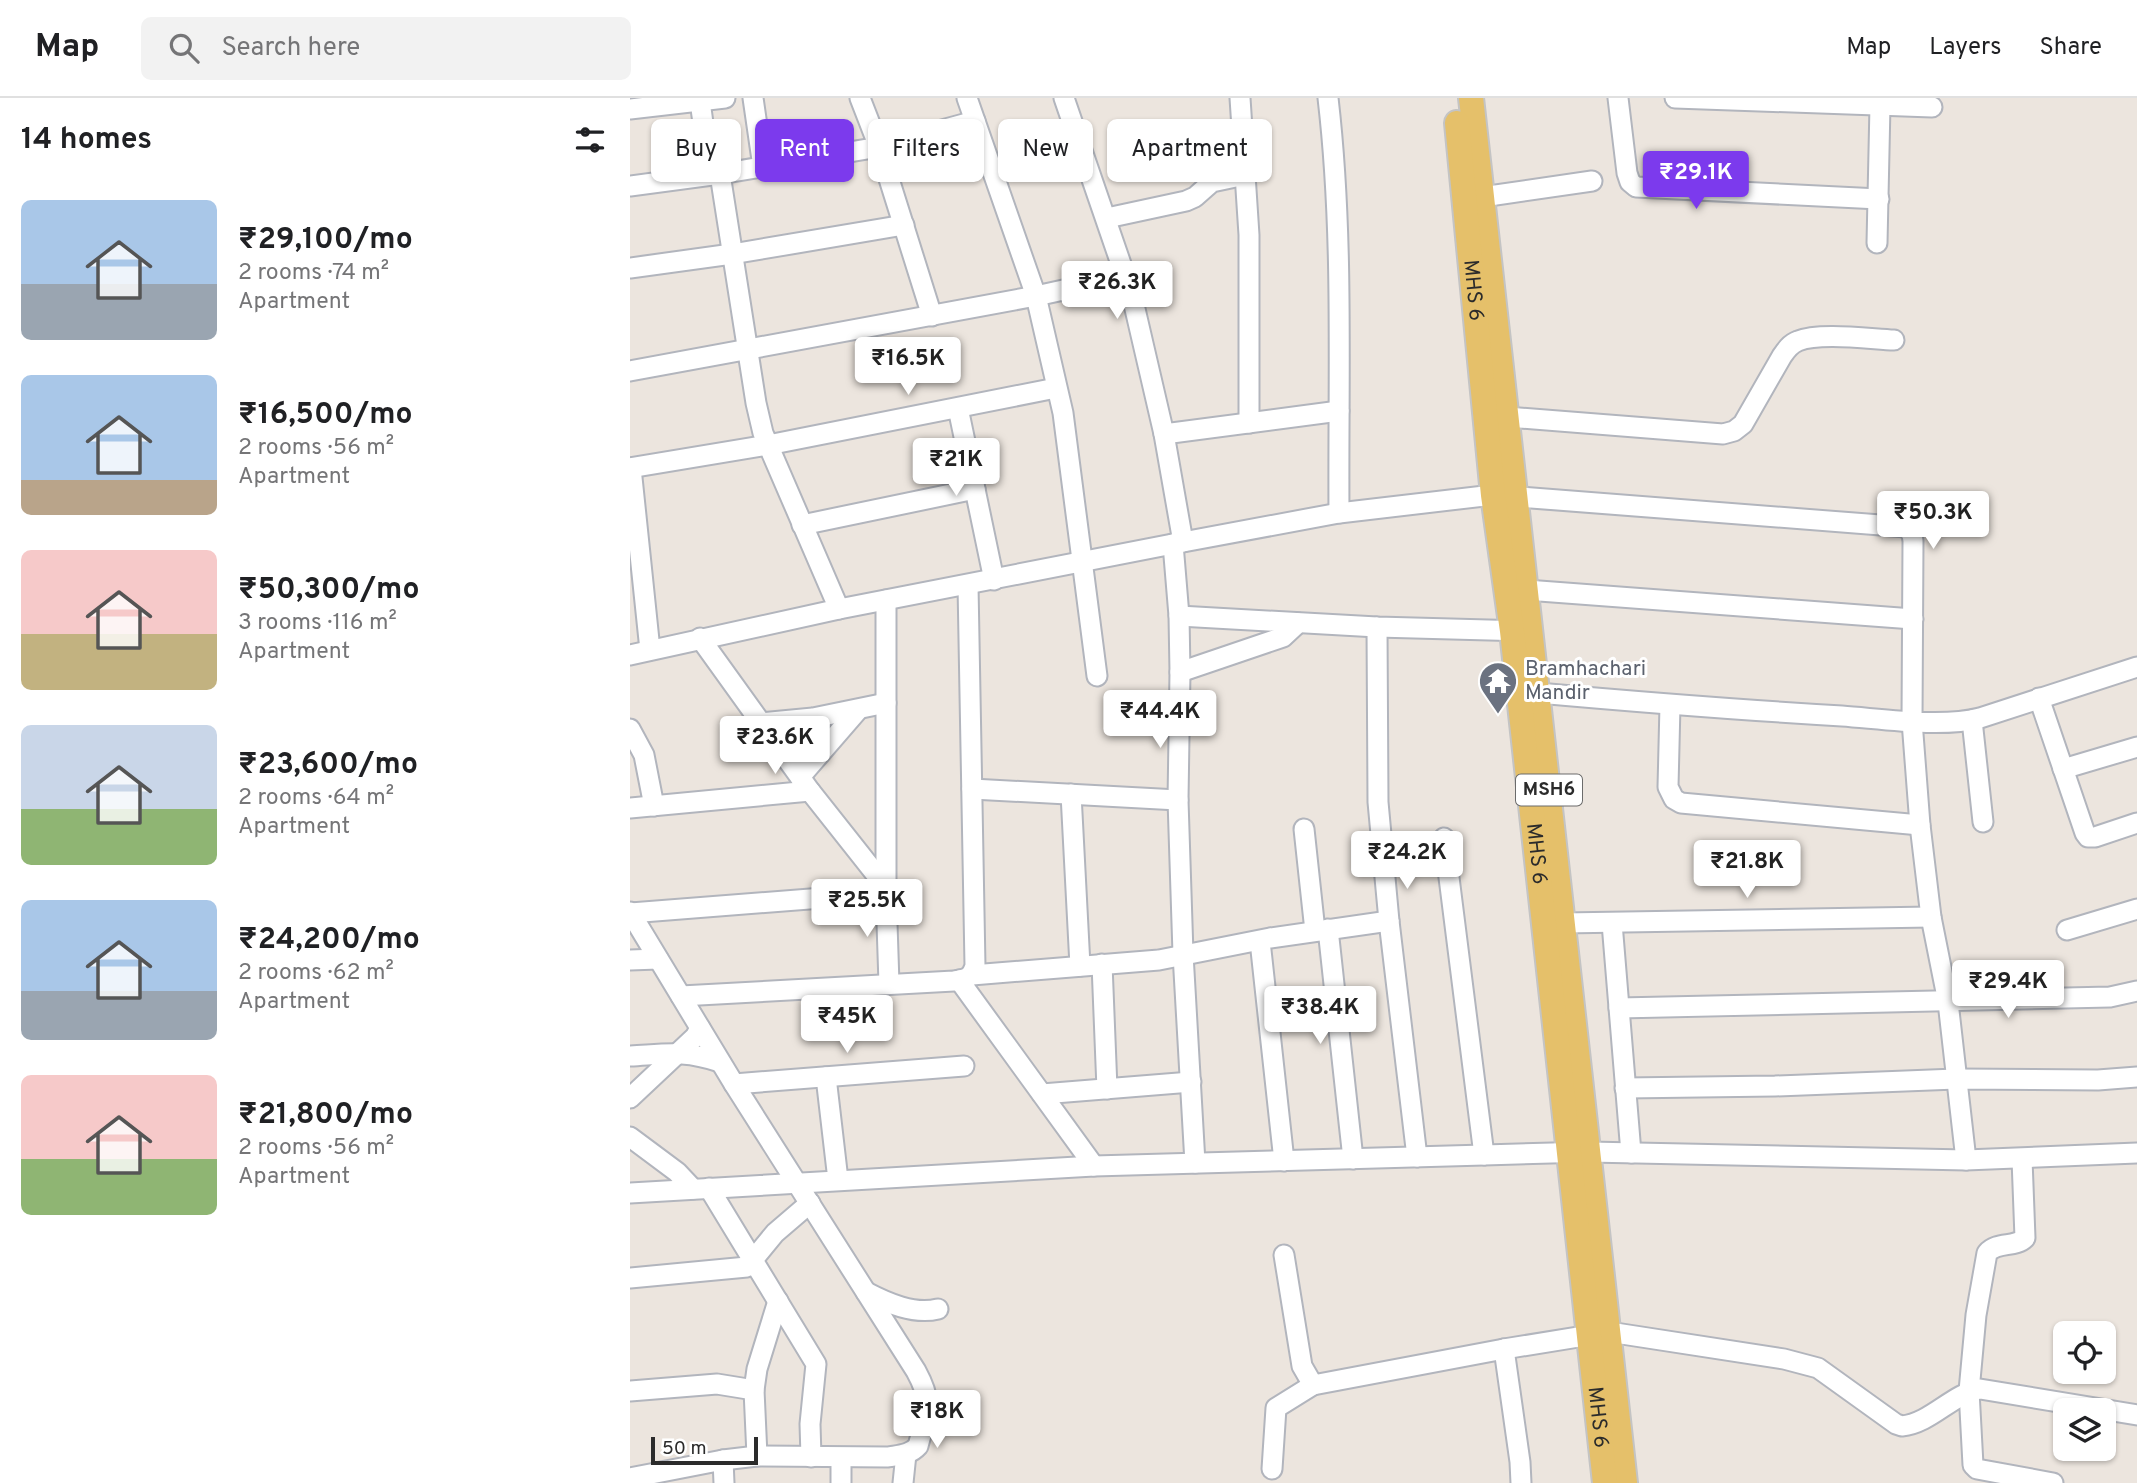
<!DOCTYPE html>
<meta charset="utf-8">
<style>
body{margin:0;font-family:Overpass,sans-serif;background:#f2f2f2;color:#202124;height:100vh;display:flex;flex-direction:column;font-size:26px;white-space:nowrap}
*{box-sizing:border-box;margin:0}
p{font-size:23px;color:#757577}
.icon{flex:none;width:38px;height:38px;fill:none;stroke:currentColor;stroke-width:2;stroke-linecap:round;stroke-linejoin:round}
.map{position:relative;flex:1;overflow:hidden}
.sheet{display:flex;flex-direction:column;background:#fff;width:630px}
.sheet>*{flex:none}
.banner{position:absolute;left:21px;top:21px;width:665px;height:63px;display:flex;gap:14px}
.controls{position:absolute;left:1423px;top:1223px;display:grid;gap:14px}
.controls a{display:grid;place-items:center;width:63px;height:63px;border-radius:10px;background:#fff;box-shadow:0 2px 5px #0004;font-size:35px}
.scale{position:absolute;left:21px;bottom:18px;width:107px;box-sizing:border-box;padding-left:7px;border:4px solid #2b2b2b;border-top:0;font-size:19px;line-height:24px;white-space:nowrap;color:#2b2b2b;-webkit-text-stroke:5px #fff;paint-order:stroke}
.price{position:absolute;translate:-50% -60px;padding:0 16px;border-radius:7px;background:#fff;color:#222;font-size:23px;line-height:46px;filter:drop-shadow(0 2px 4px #0008)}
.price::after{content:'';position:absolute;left:50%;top:42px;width:21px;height:16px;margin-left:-10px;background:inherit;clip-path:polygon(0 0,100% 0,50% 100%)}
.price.selected{background:#7c3aed;color:#fff}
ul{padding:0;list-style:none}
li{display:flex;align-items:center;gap:21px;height:175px;padding:0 21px}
li span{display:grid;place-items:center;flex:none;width:196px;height:140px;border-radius:10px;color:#555}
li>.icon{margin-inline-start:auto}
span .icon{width:84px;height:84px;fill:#fffc;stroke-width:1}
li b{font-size:30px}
h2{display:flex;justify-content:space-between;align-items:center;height:84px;padding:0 21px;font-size:30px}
.pill{padding:0 24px;border-radius:10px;background:#fff;box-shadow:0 2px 5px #0004;font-size:24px;line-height:63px}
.pill.selected{background:#7c3aed;color:#fff}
header{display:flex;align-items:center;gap:42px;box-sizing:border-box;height:98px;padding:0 35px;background:#fff;border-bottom:2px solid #e0e0e0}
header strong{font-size:33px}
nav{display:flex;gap:38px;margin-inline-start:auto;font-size:24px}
.search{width:490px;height:63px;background:#f2f2f2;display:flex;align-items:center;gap:18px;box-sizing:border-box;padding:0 24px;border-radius:10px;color:#757577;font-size:26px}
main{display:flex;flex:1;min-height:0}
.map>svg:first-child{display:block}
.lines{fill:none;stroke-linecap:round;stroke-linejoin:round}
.minor-casing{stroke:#b2b5bd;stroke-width:23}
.major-casing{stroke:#c4c4c4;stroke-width:28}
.minor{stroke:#fff;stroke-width:19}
.major{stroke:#e5c06a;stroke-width:24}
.labels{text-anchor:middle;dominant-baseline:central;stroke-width:6;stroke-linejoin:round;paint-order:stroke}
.shield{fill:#fff;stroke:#6b6b6b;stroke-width:2}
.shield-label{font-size:19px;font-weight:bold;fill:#2b2b2b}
.street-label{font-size:21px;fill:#2b2b2b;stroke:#fff}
.worship-label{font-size:21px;fill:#5b616d;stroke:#fff;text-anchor:start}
</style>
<header>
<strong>Map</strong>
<div class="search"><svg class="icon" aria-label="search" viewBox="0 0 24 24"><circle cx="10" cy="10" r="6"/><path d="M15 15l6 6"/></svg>Search here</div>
<nav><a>Map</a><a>Layers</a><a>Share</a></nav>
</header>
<main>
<section class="sheet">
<h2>14 homes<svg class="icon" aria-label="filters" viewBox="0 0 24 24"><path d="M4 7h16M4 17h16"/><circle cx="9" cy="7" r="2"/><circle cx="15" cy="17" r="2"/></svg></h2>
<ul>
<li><span style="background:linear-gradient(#a9c7e8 60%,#9aa5b1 0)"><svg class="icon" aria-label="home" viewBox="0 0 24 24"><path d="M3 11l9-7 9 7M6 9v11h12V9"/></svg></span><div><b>₹29,100/mo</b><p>2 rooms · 74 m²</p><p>Apartment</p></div></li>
<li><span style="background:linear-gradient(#a9c7e8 75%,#b9a48a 0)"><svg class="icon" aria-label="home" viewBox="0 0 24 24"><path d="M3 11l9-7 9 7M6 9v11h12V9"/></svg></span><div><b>₹16,500/mo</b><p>2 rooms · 56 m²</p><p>Apartment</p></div></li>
<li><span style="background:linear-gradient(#f6c9c9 60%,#c2b280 0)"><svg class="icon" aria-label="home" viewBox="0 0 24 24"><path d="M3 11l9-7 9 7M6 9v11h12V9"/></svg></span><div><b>₹50,300/mo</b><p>3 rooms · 116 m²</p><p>Apartment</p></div></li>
<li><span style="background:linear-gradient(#c9d6e8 60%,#8fb573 0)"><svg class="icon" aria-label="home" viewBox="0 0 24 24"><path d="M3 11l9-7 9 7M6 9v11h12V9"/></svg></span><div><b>₹23,600/mo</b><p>2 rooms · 64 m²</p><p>Apartment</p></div></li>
<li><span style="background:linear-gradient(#a9c7e8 65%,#9aa5b1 0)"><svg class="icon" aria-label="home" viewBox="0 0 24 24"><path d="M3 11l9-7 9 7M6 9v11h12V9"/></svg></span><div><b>₹24,200/mo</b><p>2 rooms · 62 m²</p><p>Apartment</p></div></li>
<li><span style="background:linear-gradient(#f6c9c9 60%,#8fb573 0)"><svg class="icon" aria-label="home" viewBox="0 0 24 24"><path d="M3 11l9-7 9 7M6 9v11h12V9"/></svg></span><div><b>₹21,800/mo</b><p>2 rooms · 56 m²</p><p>Apartment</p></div></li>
</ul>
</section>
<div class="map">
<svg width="1507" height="1385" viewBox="0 0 1507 1385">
<rect width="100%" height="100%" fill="#ece5de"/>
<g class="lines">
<g class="minor-casing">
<g id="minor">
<path d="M 123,0 L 133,69"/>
<path d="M 230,0 L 249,49 L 302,218"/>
<path d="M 337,0 L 406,198 L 433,315 L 467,578"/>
<path d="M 434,0 L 502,198 L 534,336 L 553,444"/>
<path d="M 610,0 L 619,137 L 619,325"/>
<path d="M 698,0 C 714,137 708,277 709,415"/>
<path d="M 988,0 L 997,75 L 1000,84 L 1006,89 L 1249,101"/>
<path d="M 1045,0 L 1302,9"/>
<path d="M 70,3 L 80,77"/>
<path d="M 0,11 L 95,0"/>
<path d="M 90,76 L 126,305 L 133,335 L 209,511"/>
<path d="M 0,88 L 90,76 L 249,49 L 345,23"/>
<path d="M 852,99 L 962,83"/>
<path d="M 477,120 L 556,103 L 565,99 L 582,84 L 615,77"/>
<path d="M 1247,145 L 1250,7"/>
<path d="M 0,170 L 102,156 L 274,127"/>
<path d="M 0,273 L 406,198 L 497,178"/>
<path d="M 328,310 L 364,482"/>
<path d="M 877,319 L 1093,336 L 1104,333 L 1113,326 L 1152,258 C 1156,252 1160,246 1168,243 C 1189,234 1240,241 1264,242"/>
<path d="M 534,336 L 709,313"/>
<path d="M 0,370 L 138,347 L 426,290"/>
<path d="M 1,370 L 20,552"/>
<path d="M 172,427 L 345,391"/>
<path d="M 543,446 L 549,518 L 550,574 L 548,702 L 553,856 L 565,1065"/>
<path d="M 896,492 L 1283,521"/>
<path d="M 549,518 L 747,529 L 896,533"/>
<path d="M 747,529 L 748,704 L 759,823 L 787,1059"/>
<path d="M 70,540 L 180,693 L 256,789"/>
<path d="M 0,557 L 209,511 L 553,444 L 709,415 L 863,397 L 1276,429 L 1282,436 L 1283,443 L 1282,623 L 1290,727 L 1301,819 L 1318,904 L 1336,1062"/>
<path d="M 550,574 L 653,539 L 668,525"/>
<path d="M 908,595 C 1009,604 1110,612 1212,618 C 1253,621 1311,630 1350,620 L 1507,569"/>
<path d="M 1409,600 L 1455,735 L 1458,739 L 1465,739 L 1507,725"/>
<path d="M 1040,607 L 1038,689 L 1044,701 L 1051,705 L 1290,727"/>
<path d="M 1342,622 L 1353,724"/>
<path d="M 131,625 L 183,620 L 256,605"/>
<path d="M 0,631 L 14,657 L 24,708"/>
<path d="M 1433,671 L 1507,649"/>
<path d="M 170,679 L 228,612"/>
<path d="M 342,691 L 548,702"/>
<path d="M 441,696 L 450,868"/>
<path d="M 0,710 L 180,693"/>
<path d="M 674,731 L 685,833"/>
<path d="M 814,740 L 854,1057"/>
<path d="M 256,795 L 259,886"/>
<path d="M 0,814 L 104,986 L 286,1273 C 304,1306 297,1314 288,1348 C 280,1357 269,1357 258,1359 L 127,1358 L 93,1362 L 0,1380"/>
<path d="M 0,815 L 256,795 L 256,502"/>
<path d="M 933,825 L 1301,819"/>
<path d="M 982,825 L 1001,1055"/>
<path d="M 698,831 L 723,1061"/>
<path d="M 1437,832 L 1507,811"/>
<path d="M 630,843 L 654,1063"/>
<path d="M 0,862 L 28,861"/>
<path d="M 472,866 L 477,991"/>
<path d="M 342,877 L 529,862 L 640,840 L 759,823"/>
<path d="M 329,882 L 464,1068"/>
<path d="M 51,898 L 324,883 C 337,881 341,880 345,868 L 338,487"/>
<path d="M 989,910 L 1480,899 L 1507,893"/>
<path d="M 0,958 C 37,956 54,952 90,964"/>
<path d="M 196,979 L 208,1082"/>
<path d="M 104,986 L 334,968"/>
<path d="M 995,990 L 1145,988 L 1326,981 L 1468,982 L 1507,979"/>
<path d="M 412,996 L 561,984"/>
<path d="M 0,1000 L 65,939 L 70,930"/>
<path d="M 0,1039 L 47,1074 L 63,1091"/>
<path d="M 1392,1061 L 1395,1140 C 1385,1150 1367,1143 1357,1155 L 1346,1217 L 1339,1293 L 1343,1367 L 1347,1371 L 1423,1385"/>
<path d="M 79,1090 L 186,1266 L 180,1326 L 181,1359"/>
<path d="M 0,1095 L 464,1068 L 854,1057 L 959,1054 L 1336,1062 L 1507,1055"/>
<path d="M 654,1157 L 672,1268 L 683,1287"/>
<path d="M 0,1180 L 117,1169 L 145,1135 L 180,1105"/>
<path d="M 236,1194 C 257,1205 284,1217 308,1211"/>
<path d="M 874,1251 L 890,1364 L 891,1385"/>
<path d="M 0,1293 L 87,1286 L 124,1292"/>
<path d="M 127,1358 L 124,1292 L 127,1271 L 148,1203"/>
<path d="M 211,1360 L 211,1385"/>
<path d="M 93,1362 L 94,1385"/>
<path d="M 642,1371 L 646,1310 L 683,1287 L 874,1251 L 979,1234 L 1154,1261 L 1188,1270 L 1266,1326 L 1272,1328 C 1301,1325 1322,1296 1350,1291 L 1507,1317"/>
<path d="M 273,1385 L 276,1356"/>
</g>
</g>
<g class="major-casing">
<g id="major">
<path d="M 841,0 L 995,1385"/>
<path id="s1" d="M 827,25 L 863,397 L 882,533 L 975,1385"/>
</g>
</g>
<use href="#minor" class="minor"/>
<use href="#major" class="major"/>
</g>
<defs>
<g id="temple-pin" transform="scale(2.0125)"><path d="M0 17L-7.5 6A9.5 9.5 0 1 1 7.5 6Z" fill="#6b7280" stroke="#fff"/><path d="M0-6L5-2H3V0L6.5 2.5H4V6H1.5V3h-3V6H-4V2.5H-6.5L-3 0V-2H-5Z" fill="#fff"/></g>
</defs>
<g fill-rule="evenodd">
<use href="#temple-pin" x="868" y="583"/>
</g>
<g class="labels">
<rect class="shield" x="886" y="676.5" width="66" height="31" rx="5"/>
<g class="shield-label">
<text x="919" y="692">MSH6</text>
</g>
<g class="street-label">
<text stroke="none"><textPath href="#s1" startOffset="168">MHS 6</textPath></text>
<text stroke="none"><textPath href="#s1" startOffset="735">MHS 6</textPath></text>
<text stroke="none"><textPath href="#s1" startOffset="1302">MHS 6</textPath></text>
</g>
<g class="worship-label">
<text x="895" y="571">Bramhachari<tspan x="895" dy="24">Mandir</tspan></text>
</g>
</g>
</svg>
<div class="controls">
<a><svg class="icon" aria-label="locate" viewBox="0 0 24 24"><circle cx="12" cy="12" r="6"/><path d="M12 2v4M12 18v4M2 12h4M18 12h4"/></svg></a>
<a><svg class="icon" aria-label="layers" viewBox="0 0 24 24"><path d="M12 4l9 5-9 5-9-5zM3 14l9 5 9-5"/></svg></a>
</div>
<div class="scale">50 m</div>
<b class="price selected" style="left:1066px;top:113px">₹29.1K</b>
<b class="price" style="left:487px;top:223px">₹26.3K</b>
<b class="price" style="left:278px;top:299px">₹16.5K</b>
<b class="price" style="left:326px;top:400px">₹21K</b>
<b class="price" style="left:1303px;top:453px">₹50.3K</b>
<b class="price" style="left:530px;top:652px">₹44.4K</b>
<b class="price" style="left:145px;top:678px">₹23.6K</b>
<b class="price" style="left:777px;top:793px">₹24.2K</b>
<b class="price" style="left:1117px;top:802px">₹21.8K</b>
<b class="price" style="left:237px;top:841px">₹25.5K</b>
<b class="price" style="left:1378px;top:922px">₹29.4K</b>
<b class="price" style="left:690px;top:948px">₹38.4K</b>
<b class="price" style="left:217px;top:957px">₹45K</b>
<b class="price" style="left:307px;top:1352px">₹18K</b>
<div class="banner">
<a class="pill">Buy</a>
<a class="pill selected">Rent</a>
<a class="pill">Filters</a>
<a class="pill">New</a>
<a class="pill">Apartment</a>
</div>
</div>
</main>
